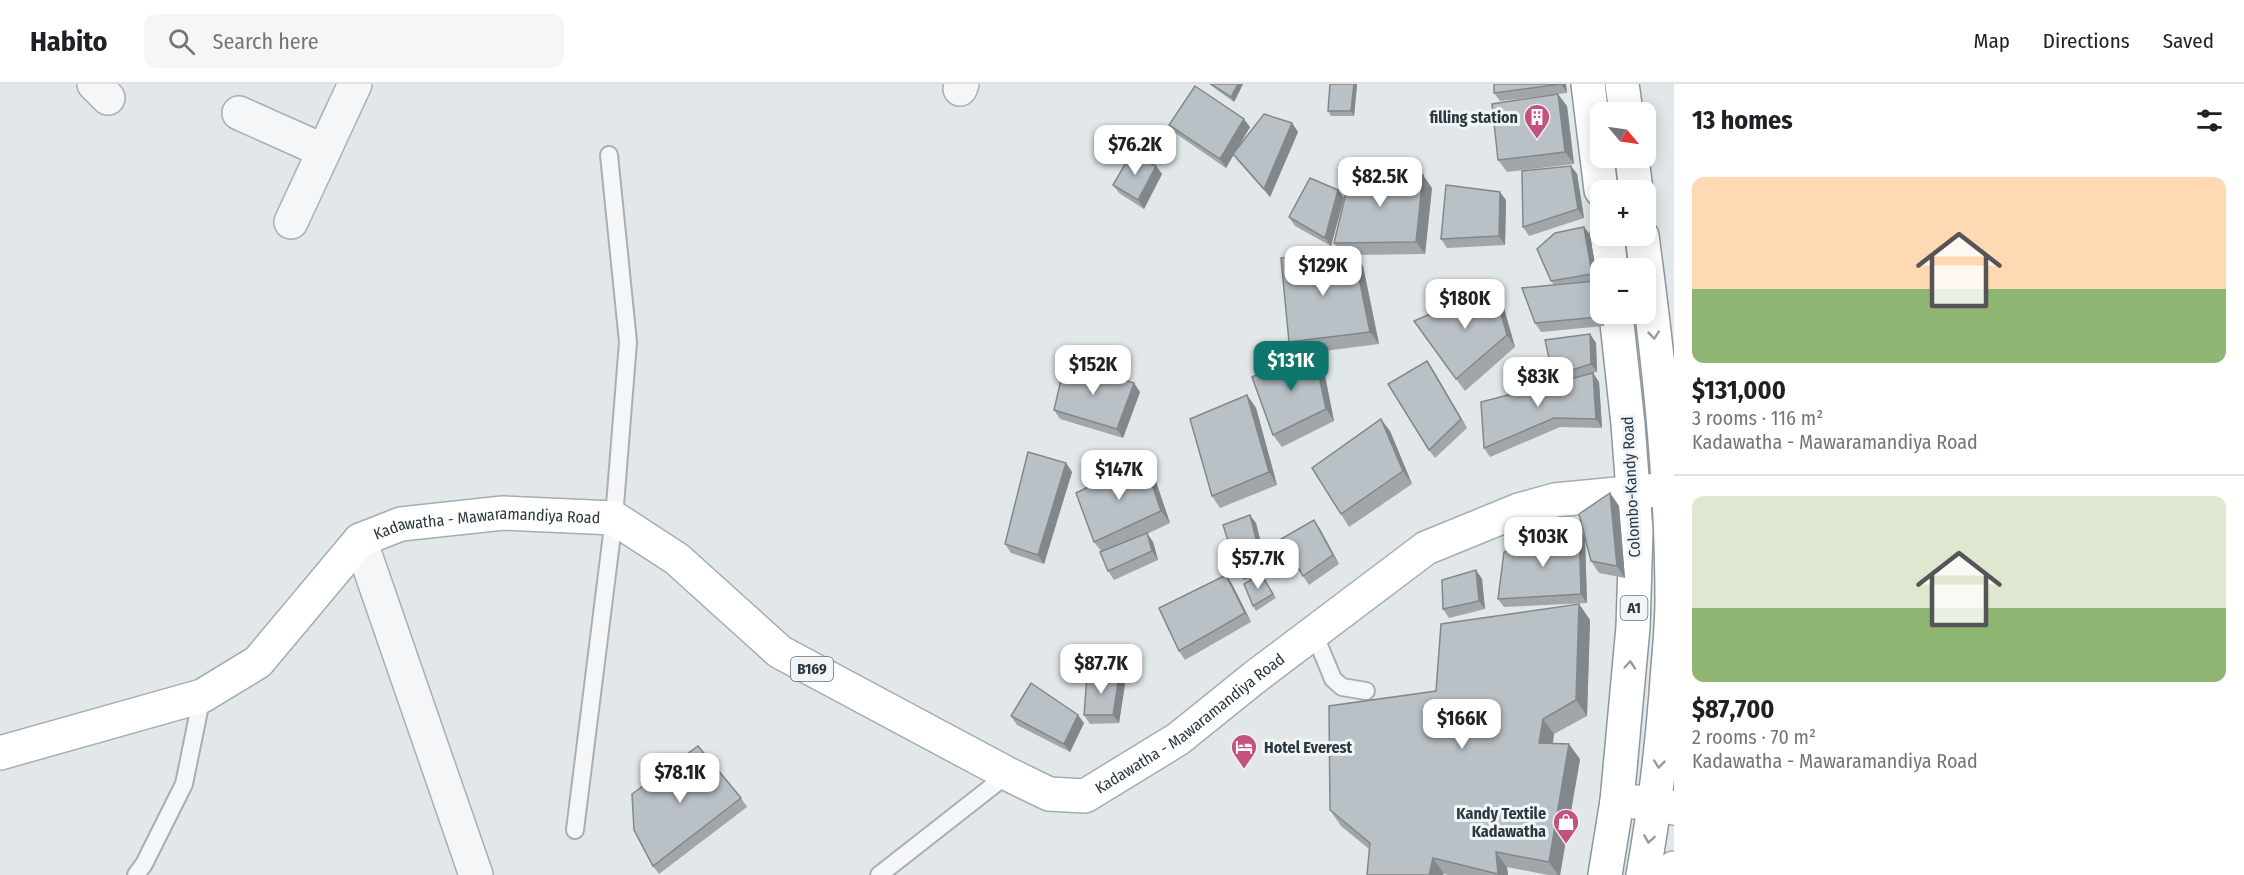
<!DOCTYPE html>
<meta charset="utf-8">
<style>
body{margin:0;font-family:"Fira Sans Condensed",sans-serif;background:#f6f6f6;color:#202124;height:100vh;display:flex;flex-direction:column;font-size:22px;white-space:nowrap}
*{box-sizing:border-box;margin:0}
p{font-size:20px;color:#757577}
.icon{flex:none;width:33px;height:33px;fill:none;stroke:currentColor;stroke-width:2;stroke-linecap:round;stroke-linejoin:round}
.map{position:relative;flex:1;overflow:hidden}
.side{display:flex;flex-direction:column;background:#fff;width:570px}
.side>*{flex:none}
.needle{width:39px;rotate:119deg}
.tools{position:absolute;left:1590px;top:18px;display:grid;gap:12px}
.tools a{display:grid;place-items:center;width:66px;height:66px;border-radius:12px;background:#fff;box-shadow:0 3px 15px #0003;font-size:30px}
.price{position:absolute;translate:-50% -51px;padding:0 14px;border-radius:12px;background:#fff;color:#222;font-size:20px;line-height:39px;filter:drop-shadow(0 2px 3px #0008)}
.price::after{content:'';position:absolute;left:50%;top:36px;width:18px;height:14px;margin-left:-9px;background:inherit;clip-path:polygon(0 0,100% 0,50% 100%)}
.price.active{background:#0f766e;color:#fff}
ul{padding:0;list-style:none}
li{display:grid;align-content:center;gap:12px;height:318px;padding:0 18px}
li+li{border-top:2px solid #e0e0e0}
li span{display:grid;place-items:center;height:186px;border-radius:12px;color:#555}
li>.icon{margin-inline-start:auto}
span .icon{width:108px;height:108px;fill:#fffc;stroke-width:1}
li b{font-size:26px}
h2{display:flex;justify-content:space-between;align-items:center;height:72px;padding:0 18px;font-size:26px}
header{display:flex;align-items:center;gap:36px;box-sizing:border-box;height:84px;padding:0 30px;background:#fff;border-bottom:2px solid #e0e0e0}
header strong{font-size:28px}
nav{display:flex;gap:33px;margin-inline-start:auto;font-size:21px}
.search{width:420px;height:54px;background:#f6f6f6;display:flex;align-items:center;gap:15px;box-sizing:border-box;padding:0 21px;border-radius:12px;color:#757577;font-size:22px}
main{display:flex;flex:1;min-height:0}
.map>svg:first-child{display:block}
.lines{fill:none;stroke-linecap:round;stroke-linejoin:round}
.lane-casing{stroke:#a7afb3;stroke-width:20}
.street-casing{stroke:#a7afb3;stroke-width:36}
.primary-casing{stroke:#a2adb4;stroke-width:36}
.highway-casing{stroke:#8b979f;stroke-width:36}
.lane{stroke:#f4f6f8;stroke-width:16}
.street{stroke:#f4f6f8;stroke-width:33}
.primary{stroke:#fff;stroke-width:33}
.highway{stroke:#fff;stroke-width:33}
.wall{fill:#a0a6aa}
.shaded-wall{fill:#82878b}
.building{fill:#bac1c6;stroke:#82878b;stroke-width:1.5}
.oneway{stroke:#959ca0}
.labels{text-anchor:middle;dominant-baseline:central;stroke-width:6;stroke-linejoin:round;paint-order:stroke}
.shield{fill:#f2f5f7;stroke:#677177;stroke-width:1.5}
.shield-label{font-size:15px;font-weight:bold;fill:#2b3840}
.poi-label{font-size:16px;font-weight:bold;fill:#2b3840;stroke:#f2f5f7;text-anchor:end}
.street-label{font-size:16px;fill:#2b3840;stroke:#f2f5f7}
</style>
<header>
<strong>Habito</strong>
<div class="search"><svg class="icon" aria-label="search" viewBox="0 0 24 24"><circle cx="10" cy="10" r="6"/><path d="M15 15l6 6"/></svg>Search here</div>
<nav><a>Map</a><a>Directions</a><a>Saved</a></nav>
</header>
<main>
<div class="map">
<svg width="1674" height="791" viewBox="0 0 1674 791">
<rect width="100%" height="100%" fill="#e2e7e9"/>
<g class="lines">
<g class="lane-casing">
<g id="lane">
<path d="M 1314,549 L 1333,595 L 1342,603 L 1366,607"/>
<path d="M 575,746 L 614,434 L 628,258 L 609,71"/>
<path d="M 136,791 L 144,780 L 184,700 L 202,612"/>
<path d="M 879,791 L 1008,690"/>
</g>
</g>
<g class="street-casing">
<g id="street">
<path d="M 94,0 L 108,14"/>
<path d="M 960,5 L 962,0"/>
<path d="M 239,29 L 324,67"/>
<path d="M 291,138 L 355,0"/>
<path d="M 360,456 L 476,791"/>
</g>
</g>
<g class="primary-casing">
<g id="primary">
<path id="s1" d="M 0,669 L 202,612 L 258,578 L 360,456 L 401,440 L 503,429 L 614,434 L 677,475 L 780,568 L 1008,690 L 1049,710 L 1085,712 L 1178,655 L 1255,593 L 1426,464 L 1519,426 L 1555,416 L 1669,405"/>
<path d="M 1617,717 L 1655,719 L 1674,724"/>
<path d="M 1667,791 L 1674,784"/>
</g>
</g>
<g class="highway-casing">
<g id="highway">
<path d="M 1588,0 L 1601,106"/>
<path d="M 1622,0 L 1626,28"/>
<path d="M 1632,74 L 1636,106"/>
<path d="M 1607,152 L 1611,184"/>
<path d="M 1642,152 C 1658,272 1672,393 1672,515 C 1672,547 1668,578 1666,610 C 1661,671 1654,731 1643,791"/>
<path d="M 1605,791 L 1617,717 L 1633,543 L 1636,447 L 1628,340 L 1616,230"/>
</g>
</g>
<use href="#lane" class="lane"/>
<use href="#street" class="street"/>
<use href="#primary" class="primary"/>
<use href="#highway" class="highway"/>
</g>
<g class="wall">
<path d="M 1209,0 L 1243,0 L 1234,18 Z"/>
<path d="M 1330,0 L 1357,0 L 1354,32 L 1331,32 L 1328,27 Z"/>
<path d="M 1494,0 L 1566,0 L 1567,9 L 1500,17 L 1494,9 Z"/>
<path d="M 1567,22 L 1574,80 L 1507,88 L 1498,76 Z"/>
<path d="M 1292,39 L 1298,48 L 1270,113 L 1239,78 L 1233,71 L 1226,84 L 1175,49 L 1169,41 L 1250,43 L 1238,63 Z"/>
<path d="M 1156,82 L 1162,90 L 1144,125 L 1119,109 L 1113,101 Z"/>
<path d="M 1571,82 L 1577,90 L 1584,134 L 1529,152 L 1523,143 Z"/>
<path d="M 1432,104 L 1425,170 L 1355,171 L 1363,182 L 1379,260 L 1316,268 L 1322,277 L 1334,337 L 1282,363 L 1273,351 L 1300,270 L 1298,271 L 1289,258 L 1343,171 L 1334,159 Z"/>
<path d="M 1338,106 L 1344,114 L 1331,162 L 1295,142 L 1289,133 Z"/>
<path d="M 1506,116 L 1505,161 L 1447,164 L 1441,155 Z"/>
<path d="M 1584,143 L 1590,151 L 1598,198 L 1596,199 L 1604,242 L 1541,248 L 1535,239 L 1554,201 L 1551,197 Z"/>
<path d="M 1501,214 L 1515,263 L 1465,307 L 1422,249 Z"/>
<path d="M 1590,250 L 1596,259 L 1597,288 L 1593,289 L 1599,298 L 1602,344 L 1560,343 L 1490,373 L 1484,364 L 1557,298 L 1553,292 Z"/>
<path d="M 1433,286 L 1467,344 L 1435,374 L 1429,366 Z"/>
<path d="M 1134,299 L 1140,308 L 1123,354 L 1060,335 L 1054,326 Z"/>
<path d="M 1247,311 L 1256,324 L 1277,401 L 1220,424 L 1212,412 Z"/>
<path d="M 1390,347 L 1412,400 L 1349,443 L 1341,430 Z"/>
<path d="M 1066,379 L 1072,388 L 1044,480 L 1011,469 L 1005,460 Z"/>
<path d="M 1153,389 L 1170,439 L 1147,450 L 1153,458 L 1158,476 L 1114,496 L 1108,487 L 1101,467 L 1094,458 Z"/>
<path d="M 1610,409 L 1619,422 L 1625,494 L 1599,489 L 1591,477 L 1585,455 L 1587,519 L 1504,523 L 1498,515 L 1584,452 Z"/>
<path d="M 1314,436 L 1320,445 L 1339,480 L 1309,501 L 1303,492 Z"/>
<path d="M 1256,439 L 1268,488 L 1261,490 L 1276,514 L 1256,527 L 1253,522 L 1258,491 L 1244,496 L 1238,488 Z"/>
<path d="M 1476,486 L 1482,495 L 1485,525 L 1449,534 L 1443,525 Z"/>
<path d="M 1226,491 L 1232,500 L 1251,538 L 1185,576 L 1179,567 Z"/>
<path d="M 1579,520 L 1590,536 L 1587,632 L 1554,650 L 1553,660 L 1580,675 L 1560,791 L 1548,791 L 1507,783 L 1508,791 L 1448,791 L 1369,765 L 1341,742 L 1330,726 L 1436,607 Z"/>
<path d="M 1125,600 L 1119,639 L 1090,640 L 1084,631 Z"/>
<path d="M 1011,632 L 1084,639 L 1070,668 L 1017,641 Z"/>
<path d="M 741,714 L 747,723 L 659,790 L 653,782 Z"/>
</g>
<g class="shaded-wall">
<path d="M 1238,0 L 1243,0 L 1234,18 L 1231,13 Z"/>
<path d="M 1354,0 L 1357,0 L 1354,32 L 1351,27 Z"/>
<path d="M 1561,0 L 1566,0 L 1567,9 Z"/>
<path d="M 1558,10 L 1567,22 L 1574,80 L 1565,68 Z"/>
<path d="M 1244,35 L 1250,43 L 1226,84 L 1220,75 Z"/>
<path d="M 1292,39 L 1298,48 L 1270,113 L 1264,105 Z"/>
<path d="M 1156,82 L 1162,90 L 1144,125 L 1138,116 Z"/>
<path d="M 1571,82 L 1577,90 L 1584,134 L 1578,125 Z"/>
<path d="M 1423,91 L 1432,104 L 1425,170 L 1416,158 Z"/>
<path d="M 1338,106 L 1344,114 L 1331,162 L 1325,154 Z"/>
<path d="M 1500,108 L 1506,116 L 1505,161 L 1499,152 Z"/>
<path d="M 1584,143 L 1590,151 L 1598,198 L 1592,190 Z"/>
<path d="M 1354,170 L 1363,182 L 1379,260 L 1370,248 Z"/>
<path d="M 1596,197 L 1600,204 L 1600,230 L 1603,230 L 1604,242 L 1598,233 Z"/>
<path d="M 1493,202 L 1501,214 L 1515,263 L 1507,251 Z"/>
<path d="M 1590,250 L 1596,259 L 1597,288 L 1591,280 Z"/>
<path d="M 1313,264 L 1322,277 L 1334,337 L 1326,325 Z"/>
<path d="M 1427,277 L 1433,286 L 1467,344 L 1461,335 Z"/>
<path d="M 1593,289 L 1599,298 L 1602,344 L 1596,335 Z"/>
<path d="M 1134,299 L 1140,308 L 1123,354 L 1117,345 Z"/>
<path d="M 1247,311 L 1256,324 L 1277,401 L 1269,388 Z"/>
<path d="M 1381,335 L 1390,347 L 1412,400 L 1403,387 Z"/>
<path d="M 1144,376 L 1153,389 L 1170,439 L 1161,427 Z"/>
<path d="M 1066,379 L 1072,388 L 1044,480 L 1038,471 Z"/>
<path d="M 1610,409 L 1619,422 L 1625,494 L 1617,482 Z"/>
<path d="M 1250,431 L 1256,439 L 1268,488 L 1262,479 Z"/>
<path d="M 1314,436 L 1320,445 L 1339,480 L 1333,471 Z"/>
<path d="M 1579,444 L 1585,453 L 1587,519 L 1581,510 Z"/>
<path d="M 1147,449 L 1153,458 L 1158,476 L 1152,467 Z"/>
<path d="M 1476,486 L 1482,495 L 1485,525 L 1479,517 Z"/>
<path d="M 1226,491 L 1232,500 L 1251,538 L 1245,529 Z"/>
<path d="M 1579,520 L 1590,536 L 1587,632 L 1576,616 Z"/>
<path d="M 1119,592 L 1125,600 L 1119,639 L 1113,631 Z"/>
<path d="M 1078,631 L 1084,639 L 1070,668 L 1064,660 Z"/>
<path d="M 1543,635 L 1554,650 L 1550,675 L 1539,659 Z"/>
<path d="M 1569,660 L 1580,675 L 1560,791 L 1558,791 L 1549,778 Z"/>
<path d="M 1496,768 L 1507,783 L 1508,791 L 1498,791 L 1498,790 Z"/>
<path d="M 1433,774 L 1444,790 L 1443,791 L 1429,791 Z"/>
</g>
<g class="building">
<path d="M 1211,0 L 1238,0 L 1231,13 Z"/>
<path d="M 1330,0 L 1354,0 L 1351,27 L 1328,27 Z"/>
<path d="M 1494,0 L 1561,0 L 1494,9 Z"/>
<path d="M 1195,2 L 1244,35 L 1220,75 L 1169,41 Z"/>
<path d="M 1558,10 L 1565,68 L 1498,76 L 1492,20 Z"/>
<path d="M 1264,30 L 1292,39 L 1264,105 L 1233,70 Z"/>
<path d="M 1131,70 L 1156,82 L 1138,116 L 1113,101 Z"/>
<path d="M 1571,82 L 1578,125 L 1523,143 L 1522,87 Z"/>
<path d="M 1352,84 L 1423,91 L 1416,158 L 1334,159 Z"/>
<path d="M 1310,94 L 1338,106 L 1325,154 L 1289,133 Z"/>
<path d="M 1446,101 L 1500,108 L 1499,152 L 1441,155 Z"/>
<path d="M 1584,143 L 1592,190 L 1551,197 L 1537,165 L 1555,149 Z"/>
<path d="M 1354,170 L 1370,248 L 1289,258 L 1281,174 Z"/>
<path d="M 1596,197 L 1598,233 L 1535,239 L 1522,204 Z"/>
<path d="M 1493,202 L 1507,251 L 1456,295 L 1414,237 Z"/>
<path d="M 1590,250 L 1591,280 L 1553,292 L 1545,256 Z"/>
<path d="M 1313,264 L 1326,325 L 1273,351 L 1252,293 Z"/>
<path d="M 1427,277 L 1461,335 L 1429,366 L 1388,300 Z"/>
<path d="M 1065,279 L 1134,299 L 1117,345 L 1054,326 Z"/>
<path d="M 1593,289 L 1596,335 L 1554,334 L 1484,364 L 1481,318 Z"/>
<path d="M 1247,311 L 1269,388 L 1212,412 L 1190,335 Z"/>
<path d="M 1381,335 L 1403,387 L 1341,430 L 1312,384 Z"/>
<path d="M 1028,368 L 1066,379 L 1038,471 L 1005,460 Z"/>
<path d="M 1144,376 L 1161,427 L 1094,458 L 1076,409 Z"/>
<path d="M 1610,409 L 1617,482 L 1591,477 L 1579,430 Z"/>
<path d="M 1250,431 L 1262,479 L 1238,488 L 1223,441 Z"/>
<path d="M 1314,436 L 1333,471 L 1303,492 L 1281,455 Z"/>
<path d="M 1579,444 L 1581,510 L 1498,515 L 1504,468 Z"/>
<path d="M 1147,449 L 1152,467 L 1108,487 L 1100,468 Z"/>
<path d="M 1476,486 L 1479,517 L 1443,525 L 1442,496 Z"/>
<path d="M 1261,490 L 1273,510 L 1253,522 L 1244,500 Z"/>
<path d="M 1226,491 L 1245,529 L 1179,567 L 1159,524 Z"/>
<path d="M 1579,520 L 1576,616 L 1543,635 L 1539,659 L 1569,660 L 1549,778 L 1496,768 L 1498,790 L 1433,774 L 1429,791 L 1367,791 L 1370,759 L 1330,726 L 1329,622 L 1436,607 L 1441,540 Z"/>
<path d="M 1087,592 L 1119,592 L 1113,631 L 1084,631 Z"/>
<path d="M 1031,599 L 1078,631 L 1064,660 L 1011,632 Z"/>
<path d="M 698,662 L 741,714 L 653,782 L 634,746 L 632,710 Z"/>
</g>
<defs><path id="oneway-chevron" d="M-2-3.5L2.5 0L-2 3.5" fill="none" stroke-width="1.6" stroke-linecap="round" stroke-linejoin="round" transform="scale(1.5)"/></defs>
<g class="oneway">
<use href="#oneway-chevron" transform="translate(1654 251) rotate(84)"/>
<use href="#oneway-chevron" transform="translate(1630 581) rotate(-85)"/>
<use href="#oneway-chevron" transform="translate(1659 680) rotate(96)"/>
<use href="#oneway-chevron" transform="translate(1649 755) rotate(99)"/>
</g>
<defs>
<g id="building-pin" transform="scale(1.35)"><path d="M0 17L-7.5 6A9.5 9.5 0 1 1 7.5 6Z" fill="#c3527e" stroke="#f2f5f7"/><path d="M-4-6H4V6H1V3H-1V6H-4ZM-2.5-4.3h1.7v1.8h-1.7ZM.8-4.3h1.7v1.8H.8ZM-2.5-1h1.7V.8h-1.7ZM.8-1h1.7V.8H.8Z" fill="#fff"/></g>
<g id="hotel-pin" transform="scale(1.35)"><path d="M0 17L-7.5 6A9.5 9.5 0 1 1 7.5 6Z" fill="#c3527e" stroke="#f2f5f7"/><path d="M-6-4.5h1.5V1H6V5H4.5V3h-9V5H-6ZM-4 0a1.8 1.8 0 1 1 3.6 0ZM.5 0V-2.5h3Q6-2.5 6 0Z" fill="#fff"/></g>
<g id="shop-pin" transform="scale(1.35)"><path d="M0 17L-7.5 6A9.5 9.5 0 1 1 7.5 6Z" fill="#c3527e" stroke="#f2f5f7"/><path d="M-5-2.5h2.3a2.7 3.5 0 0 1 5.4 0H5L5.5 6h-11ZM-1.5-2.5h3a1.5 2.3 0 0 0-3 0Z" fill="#fff"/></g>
</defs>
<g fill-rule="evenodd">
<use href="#building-pin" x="1537" y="33"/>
<use href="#hotel-pin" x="1244" y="663"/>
<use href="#shop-pin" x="1566" y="738"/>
</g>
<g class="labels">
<g class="shield">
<rect x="1620.5" y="512" width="27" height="24" rx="4.5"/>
<rect x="791" y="573" width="42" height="24" rx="4.5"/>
</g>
<g class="shield-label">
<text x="1634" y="524">A1</text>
<text x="812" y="585">B169</text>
</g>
<g class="poi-label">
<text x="1518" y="33">filling station</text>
<text x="1264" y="663" text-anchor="start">Hotel Everest</text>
<text x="1546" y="729">Kandy Textile<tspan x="1546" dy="18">Kadawatha</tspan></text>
</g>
<g class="street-label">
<text transform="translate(1631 403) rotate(-93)">Colombo-Kandy Road</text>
<text stroke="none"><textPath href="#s1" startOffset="564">Kadawatha - Mawaramandiya Road</textPath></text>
<text stroke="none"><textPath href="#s1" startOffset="1374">Kadawatha - Mawaramandiya Road</textPath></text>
</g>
</g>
</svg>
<div class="tools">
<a><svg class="needle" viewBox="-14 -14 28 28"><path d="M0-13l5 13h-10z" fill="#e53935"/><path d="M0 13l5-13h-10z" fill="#757577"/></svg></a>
<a>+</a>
<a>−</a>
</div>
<b class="price" style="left:1135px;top:92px">$76.2K</b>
<b class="price" style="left:1380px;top:124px">$82.5K</b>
<b class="price" style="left:1323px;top:213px">$129K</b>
<b class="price" style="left:1465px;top:246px">$180K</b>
<b class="price active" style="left:1291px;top:308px">$131K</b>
<b class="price" style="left:1093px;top:312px">$152K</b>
<b class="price" style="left:1538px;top:324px">$83K</b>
<b class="price" style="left:1119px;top:417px">$147K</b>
<b class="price" style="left:1543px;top:484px">$103K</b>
<b class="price" style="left:1258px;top:506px">$57.7K</b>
<b class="price" style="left:1101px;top:611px">$87.7K</b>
<b class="price" style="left:1462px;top:666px">$166K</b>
<b class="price" style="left:680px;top:720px">$78.1K</b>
</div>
<section class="side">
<h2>13 homes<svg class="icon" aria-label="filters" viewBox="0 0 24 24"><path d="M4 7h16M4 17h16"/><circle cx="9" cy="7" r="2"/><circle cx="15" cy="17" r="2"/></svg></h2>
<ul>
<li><span style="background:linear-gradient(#ffd9b3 60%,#8fb573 0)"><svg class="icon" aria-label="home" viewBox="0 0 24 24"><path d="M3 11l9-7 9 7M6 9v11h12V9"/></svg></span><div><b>$131,000</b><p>3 rooms · 116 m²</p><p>Kadawatha - Mawaramandiya Road</p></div></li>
<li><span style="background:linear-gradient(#dfe7d0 60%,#8fb573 0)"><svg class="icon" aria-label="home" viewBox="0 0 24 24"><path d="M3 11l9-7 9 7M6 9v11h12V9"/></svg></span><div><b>$87,700</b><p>2 rooms · 70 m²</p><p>Kadawatha - Mawaramandiya Road</p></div></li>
</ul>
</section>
</main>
